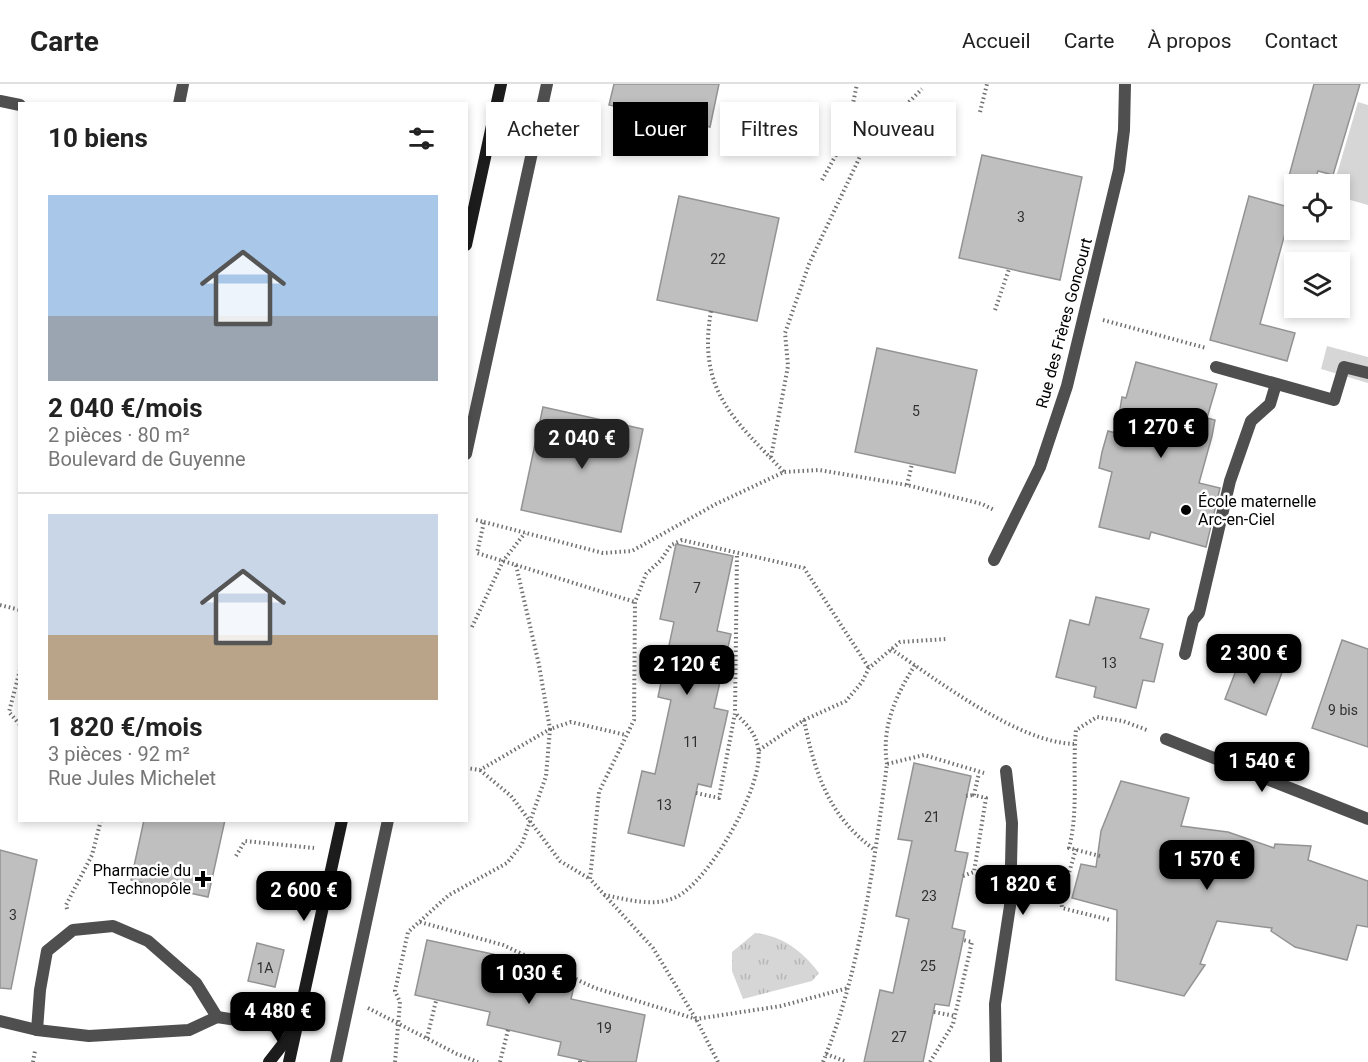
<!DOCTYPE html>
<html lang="fr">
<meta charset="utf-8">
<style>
body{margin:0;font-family:Roboto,sans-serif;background:#f6f6f6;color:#222;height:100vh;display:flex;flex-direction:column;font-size:22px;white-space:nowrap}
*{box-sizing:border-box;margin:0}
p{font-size:20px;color:#767676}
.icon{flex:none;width:33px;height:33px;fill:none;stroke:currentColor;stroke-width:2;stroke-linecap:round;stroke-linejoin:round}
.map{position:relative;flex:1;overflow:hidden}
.side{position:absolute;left:18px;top:18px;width:450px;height:720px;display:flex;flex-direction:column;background:#fff;border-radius:0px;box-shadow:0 3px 9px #0003}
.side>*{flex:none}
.hud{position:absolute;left:486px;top:18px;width:570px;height:54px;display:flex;gap:12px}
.buttons{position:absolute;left:1284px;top:90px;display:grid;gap:12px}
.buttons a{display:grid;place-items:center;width:66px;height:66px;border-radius:0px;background:#fff;box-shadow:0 3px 9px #0003;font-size:30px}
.price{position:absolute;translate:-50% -51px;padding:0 14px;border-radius:12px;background:#000;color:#fff;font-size:20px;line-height:39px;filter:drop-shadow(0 2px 3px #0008)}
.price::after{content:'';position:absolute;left:50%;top:36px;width:18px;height:14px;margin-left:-9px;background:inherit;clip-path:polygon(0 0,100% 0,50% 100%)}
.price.active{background:#222;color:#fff}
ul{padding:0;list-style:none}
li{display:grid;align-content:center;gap:12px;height:318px;padding:0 30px}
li+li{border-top:2px solid #e0e0e0}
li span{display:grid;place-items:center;height:186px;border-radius:0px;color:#555}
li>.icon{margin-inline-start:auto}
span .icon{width:108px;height:108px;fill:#fffc;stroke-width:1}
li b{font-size:26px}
h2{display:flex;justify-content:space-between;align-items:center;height:72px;padding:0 30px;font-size:26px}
.pill{padding:0 21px;border-radius:0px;background:#fff;box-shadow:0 3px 9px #0003;font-size:21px;line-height:54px}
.pill.active{background:#000;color:#fff}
header{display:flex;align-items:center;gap:36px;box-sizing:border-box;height:84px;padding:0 30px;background:#fff;border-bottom:2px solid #e0e0e0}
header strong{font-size:28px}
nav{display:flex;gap:33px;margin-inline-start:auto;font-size:21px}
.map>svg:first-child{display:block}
.park{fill:url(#park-tufts)}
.pitch{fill:#d6d6d6}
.building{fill:#bfbfbf;stroke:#939393;stroke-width:1.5}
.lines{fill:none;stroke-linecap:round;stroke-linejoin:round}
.path{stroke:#717171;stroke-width:4;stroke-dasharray:1.5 3;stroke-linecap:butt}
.service{stroke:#4f4f4f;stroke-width:12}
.minor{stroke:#4f4f4f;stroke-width:12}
.secondary{stroke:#1c1c1c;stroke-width:12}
.poi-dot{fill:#000;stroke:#fff;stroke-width:2}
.labels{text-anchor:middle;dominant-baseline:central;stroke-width:5;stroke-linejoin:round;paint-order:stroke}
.number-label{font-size:14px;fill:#303030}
.street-label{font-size:16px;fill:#000;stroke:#fff}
.poi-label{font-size:16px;fill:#000;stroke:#fff;text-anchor:start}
</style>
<header>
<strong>Carte</strong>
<nav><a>Accueil</a><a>Carte</a><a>À propos</a><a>Contact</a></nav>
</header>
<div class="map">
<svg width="1368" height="978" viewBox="0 0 1368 978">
<defs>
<pattern id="park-tufts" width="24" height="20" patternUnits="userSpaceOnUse" patternTransform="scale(1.5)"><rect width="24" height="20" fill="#d6d6d6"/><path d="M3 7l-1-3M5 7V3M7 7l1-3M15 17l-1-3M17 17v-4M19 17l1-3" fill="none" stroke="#b6b6b6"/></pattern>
</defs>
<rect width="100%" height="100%" fill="#fff"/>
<path class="park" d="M 755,849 C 783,852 802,867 819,889 L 812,897 L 743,915 L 732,887 L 732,868 Z"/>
<g class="pitch">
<path d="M 1358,18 L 1368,21 L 1368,121 L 1340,113 L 1340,100 L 1334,100 Z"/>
<path d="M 1327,262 L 1368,273 L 1368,299 L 1321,285 Z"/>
</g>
<g class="building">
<path d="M 614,0 L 719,0 L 710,43 L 609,21 Z"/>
<path d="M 1314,0 L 1360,0 L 1333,91 L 1318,87 L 1314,99 L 1289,92 Z"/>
<path d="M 982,71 L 1082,93 L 1060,196 L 959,174 Z"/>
<path d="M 679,112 L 779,134 L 757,237 L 657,216 Z"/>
<path d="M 1249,112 L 1292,124 L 1260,240 L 1295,249 L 1287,277 L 1210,256 Z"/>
<path d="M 877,264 L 977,286 L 955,389 L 855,368 Z"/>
<path d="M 1136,278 L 1217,300 L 1207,334 L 1215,336 L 1212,352 L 1199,399 L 1220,404 L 1206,463 L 1151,448 L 1149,455 L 1099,443 L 1112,388 L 1099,384 L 1102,368 L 1108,347 L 1116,349 L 1122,313 L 1126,314 Z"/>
<path d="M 543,323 L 643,345 L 621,448 L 521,426 Z"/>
<path d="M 676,460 L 733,472 L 717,547 L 731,550 L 714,624 L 728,627 L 711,703 L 698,700 L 684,762 L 628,749 L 642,687 L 655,690 L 671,616 L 658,613 L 674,538 L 660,535 Z"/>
<path d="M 1096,513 L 1149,525 L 1140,554 L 1163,560 L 1154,598 L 1143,596 L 1136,624 L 1094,613 L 1096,603 L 1056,593 L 1070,536 L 1089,541 Z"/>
<path d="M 1342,556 L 1368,565 L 1368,663 L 1312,644 Z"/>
<path d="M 1242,571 L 1283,586 L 1266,631 L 1225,615 Z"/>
<path d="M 914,679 L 971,692 L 955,767 L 968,769 L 952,844 L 965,847 L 949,922 L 935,920 L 923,978 L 864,978 L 880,906 L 893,909 L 909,835 L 896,832 L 912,757 L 898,755 Z"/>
<path d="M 1121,697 L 1189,714 L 1181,742 L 1228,748 L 1274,764 L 1275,760 L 1311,762 L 1308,776 L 1368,797 L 1368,843 L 1357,841 L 1347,876 L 1295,863 L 1271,847 L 1272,844 L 1217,837 L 1200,880 L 1205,881 L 1184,912 L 1116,896 L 1117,826 L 1072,814 L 1081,780 L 1096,783 L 1101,747 Z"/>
<path d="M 144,736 L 225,736 L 208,813 L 131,796 Z"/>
<path d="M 0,766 L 37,776 L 11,905 L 0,904 Z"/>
<path d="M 427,856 L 502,872 L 499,885 L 574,902 L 571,915 L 645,931 L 636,978 L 591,978 L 558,971 L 561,958 L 487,941 L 490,928 L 415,911 Z"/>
<path d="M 257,859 L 284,866 L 275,903 L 248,897 Z"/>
</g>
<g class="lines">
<g class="path">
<path d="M 980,28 L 987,0"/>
<path d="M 649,30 L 656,59"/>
<path d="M 846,53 L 865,62"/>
<path d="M 822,96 L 846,53 L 857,0"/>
<path d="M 995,226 L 1009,185"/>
<path d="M 711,227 C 697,307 734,335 784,388"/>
<path d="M 1103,236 L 1206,264"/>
<path d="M 771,373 L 788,282 L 785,249 L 809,180 L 865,62 L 922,5"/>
<path d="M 907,401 L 912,380"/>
<path d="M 484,438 L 603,469 L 632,467 L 716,420 L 784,388 L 819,386 L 907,401 L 982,420 L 994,426"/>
<path d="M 516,481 L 635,518"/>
<path d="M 0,521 L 20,526"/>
<path d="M 472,543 L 503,477 L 525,449"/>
<path d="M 891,565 C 939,597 1017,658 1074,660"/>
<path d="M 20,586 L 9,628 L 20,641"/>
<path d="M 804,636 C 815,690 829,733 875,766"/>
<path d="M 759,666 L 804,636 L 846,617 L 862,598 L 869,584 L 900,558 L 946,555"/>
<path d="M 887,680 C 881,643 896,611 915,581"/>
<path d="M 466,684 L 480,686 L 550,645 L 539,581 L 516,481 L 477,469 L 484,438 L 476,436"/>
<path d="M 480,686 L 511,712 L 560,777 L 590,795"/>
<path d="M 696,709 L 719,714 L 735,629 L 737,469"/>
<path d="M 966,712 L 974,711"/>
<path d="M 1076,765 L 1061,816 L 1062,824 L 1110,836"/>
<path d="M 236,772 L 245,757 L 314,764"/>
<path d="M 1100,772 L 1069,764 C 1079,725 1072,686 1076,646 L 1097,633 L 1123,637 L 1147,646"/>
<path d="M 963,792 L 974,788 L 986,714 L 974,711 L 979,689"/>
<path d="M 604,811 C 627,815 653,824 676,813 C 709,798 766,699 758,663 C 755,648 746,640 735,629"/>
<path d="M 67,825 L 66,821 L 92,771 L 101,736"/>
<path d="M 420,838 L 503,861 L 595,904 L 696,935 L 781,922 L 848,904"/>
<path d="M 368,924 L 457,970 L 478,978"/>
<path d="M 934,928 L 955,932"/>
<path d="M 427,954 L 436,917"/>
<path d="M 826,970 L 847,978"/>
<path d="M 33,978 L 35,967"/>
<path d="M 395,978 L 400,918 L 395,907 L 408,848 L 449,811 L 507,779 L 522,760 L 546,692 L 550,645 L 571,638 L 626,651"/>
<path d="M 500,978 L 508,946"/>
<path d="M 580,978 L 580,975"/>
<path d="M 718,978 L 696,935 L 653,864 L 590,795 L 599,708 L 634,636 L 635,518 L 646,490 L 661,476 L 671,461 L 682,456 L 804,484 L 869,584"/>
<path d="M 823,978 C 861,885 874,780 887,680 L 924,671 L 984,689"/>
<path d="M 930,978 L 953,940 L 972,858 L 963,856"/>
</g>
<g class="service">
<path d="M 0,17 L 20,21"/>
<path d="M 466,370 L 547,0"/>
<path d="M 1185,570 L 1193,536 L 1199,529 L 1230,397 L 1251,337 L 1270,320 L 1276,300"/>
<path d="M 336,978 L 388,736"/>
</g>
<g class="minor">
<path d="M 179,20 L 183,0"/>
<path d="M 1216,283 L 1334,316 L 1344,283 L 1368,289"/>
<path d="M 994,476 L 1040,383 L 1067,302 L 1119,86 L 1124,46 L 1125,0"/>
<path d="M 1166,655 L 1368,735"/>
<path d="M 0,937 L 37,946 L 89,952 L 189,946 L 217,933 L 295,945"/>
<path d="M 37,946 L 40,906 L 47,867 L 73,846 L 113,842 L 148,857 L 196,899 L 217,933"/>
<path d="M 996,978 L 995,920 L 1010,822 L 1012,739 L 1006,687"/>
</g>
<g class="secondary">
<path d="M 466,161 L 501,0"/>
<path d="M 269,978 L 294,946"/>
<path d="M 289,978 L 342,736"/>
</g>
</g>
<g class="poi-dot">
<circle cx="1186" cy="426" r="6"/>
<path d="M200 786h6v6h6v6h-6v6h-6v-6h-6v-6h6z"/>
</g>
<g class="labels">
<g class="number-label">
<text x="1021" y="133">3</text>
<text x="718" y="175">22</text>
<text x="916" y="327">5</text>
<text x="697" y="504">7</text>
<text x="1109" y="579">13</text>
<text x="1343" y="626">9 bis</text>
<text x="691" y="658">11</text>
<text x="664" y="721">13</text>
<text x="932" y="733">21</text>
<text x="929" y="812">23</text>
<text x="13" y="831">3</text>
<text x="928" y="882">25</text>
<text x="265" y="884">1A</text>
<text x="604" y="944">19</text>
<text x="899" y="953">27</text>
</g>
<g class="street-label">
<text transform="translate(1064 239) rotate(-75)">Rue des Frères Goncourt</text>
</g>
<g class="poi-label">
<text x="1198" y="417">École maternelle<tspan x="1198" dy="18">Arc-en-Ciel</tspan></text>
<text x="191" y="786" text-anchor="end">Pharmacie du<tspan x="191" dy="18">Technopôle</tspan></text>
</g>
</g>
</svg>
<div class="buttons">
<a><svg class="icon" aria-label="locate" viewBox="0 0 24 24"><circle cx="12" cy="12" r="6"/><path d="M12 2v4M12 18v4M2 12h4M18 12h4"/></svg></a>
<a><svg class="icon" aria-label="layers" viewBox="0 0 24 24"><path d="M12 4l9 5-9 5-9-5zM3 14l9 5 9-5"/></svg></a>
</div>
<b class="price" style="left:1161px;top:375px">1 270 €</b>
<b class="price active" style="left:582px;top:386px">2 040 €</b>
<b class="price" style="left:1254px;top:601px">2 300 €</b>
<b class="price" style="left:687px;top:612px">2 120 €</b>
<b class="price" style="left:1262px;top:709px">1 540 €</b>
<b class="price" style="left:1207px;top:807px">1 570 €</b>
<b class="price" style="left:1023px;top:832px">1 820 €</b>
<b class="price" style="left:304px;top:838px">2 600 €</b>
<b class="price" style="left:529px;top:921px">1 030 €</b>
<b class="price" style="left:278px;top:959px">4 480 €</b>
<div class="hud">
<a class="pill">Acheter</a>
<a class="pill active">Louer</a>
<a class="pill">Filtres</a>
<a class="pill">Nouveau</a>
</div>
<section class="side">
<h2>10 biens<svg class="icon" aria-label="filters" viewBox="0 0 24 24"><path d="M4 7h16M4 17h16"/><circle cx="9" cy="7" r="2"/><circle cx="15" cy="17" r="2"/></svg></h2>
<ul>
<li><span style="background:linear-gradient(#a9c7e8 65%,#9aa5b1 0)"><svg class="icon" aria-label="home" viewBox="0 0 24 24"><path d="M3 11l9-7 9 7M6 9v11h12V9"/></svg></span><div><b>2 040 €/mois</b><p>2 pièces · 80 m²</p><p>Boulevard de Guyenne</p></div></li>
<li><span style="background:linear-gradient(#c9d6e8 65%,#b9a48a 0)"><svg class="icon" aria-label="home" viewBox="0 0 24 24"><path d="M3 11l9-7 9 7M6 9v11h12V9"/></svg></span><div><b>1 820 €/mois</b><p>3 pièces · 92 m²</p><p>Rue Jules Michelet</p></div></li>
</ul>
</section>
</div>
